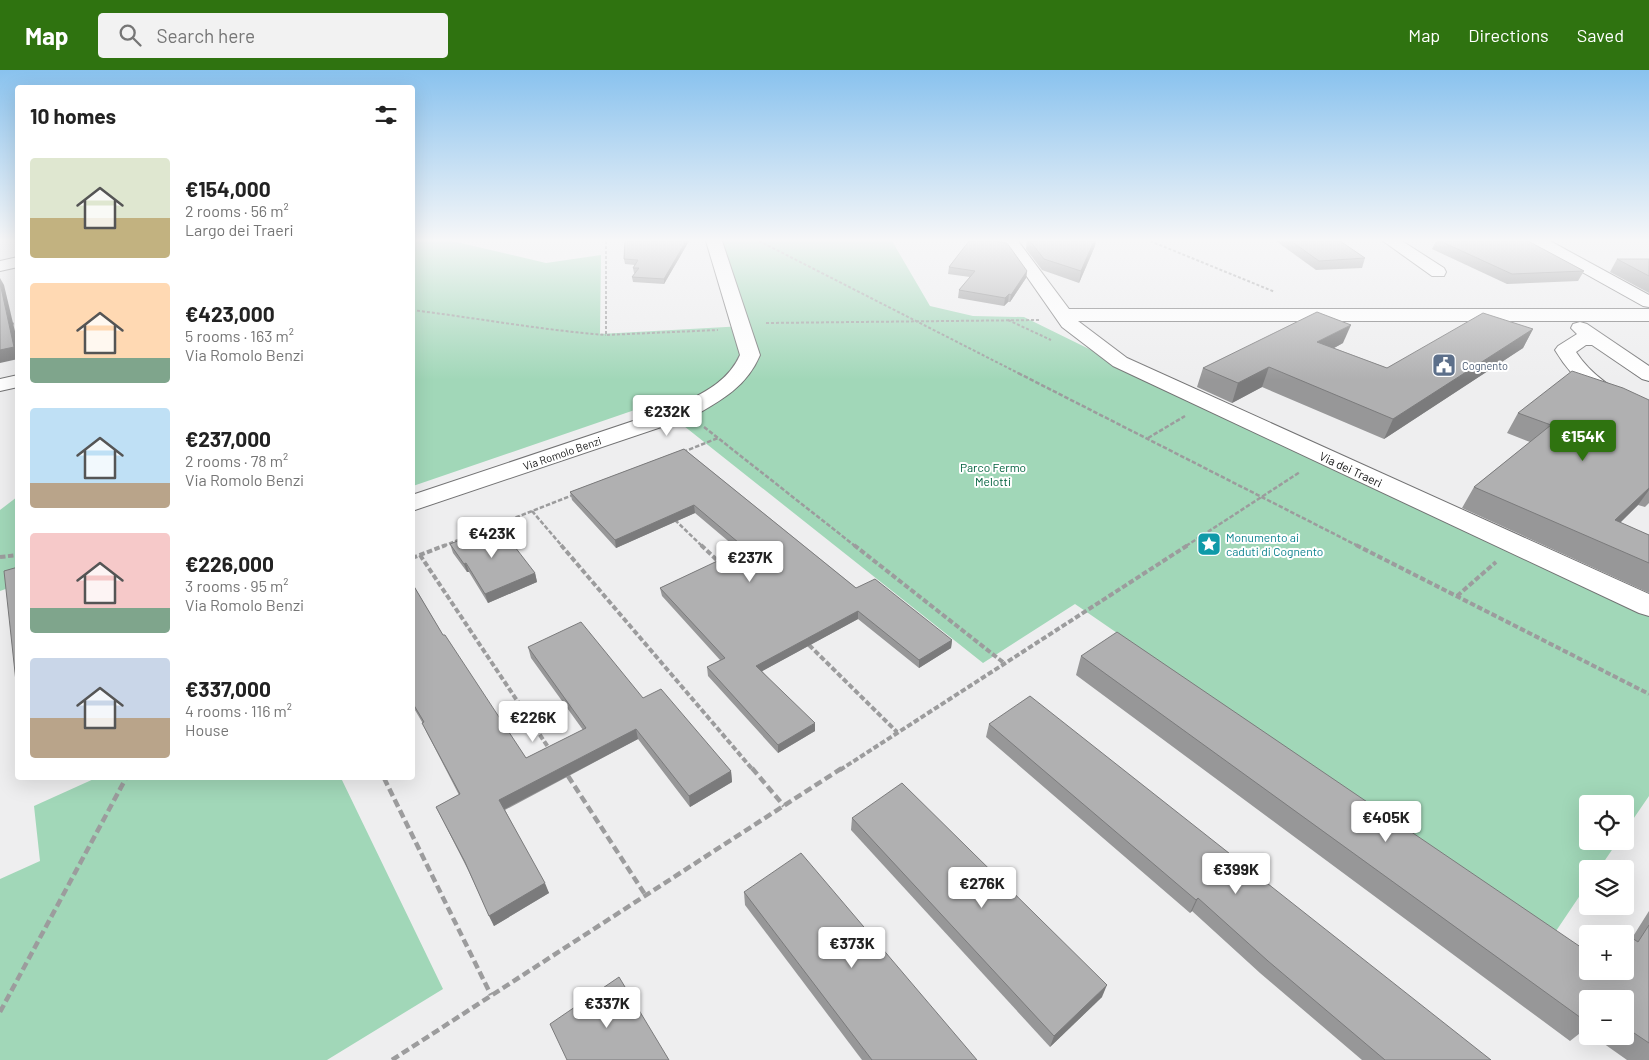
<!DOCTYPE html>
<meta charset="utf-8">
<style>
body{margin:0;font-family:Barlow,sans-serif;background:#f2f2f2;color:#222;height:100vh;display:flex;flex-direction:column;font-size:19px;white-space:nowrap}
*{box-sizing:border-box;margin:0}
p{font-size:16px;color:#767676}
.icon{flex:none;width:28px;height:28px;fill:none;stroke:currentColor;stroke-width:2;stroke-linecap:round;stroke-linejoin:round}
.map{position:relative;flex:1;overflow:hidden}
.details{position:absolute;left:15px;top:15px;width:400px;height:695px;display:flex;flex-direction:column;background:#fff;border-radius:5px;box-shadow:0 5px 20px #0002}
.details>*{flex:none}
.controls{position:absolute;left:1579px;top:725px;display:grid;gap:10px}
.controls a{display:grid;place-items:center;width:55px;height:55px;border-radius:5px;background:#fff;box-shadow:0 5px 20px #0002;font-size:25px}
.price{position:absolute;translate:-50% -42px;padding:0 11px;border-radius:5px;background:#fff;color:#222;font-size:16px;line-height:32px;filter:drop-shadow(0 1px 2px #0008)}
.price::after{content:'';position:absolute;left:50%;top:30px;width:15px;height:11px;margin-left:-8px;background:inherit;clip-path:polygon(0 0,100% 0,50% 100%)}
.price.selected{background:#2f7310;color:#fff}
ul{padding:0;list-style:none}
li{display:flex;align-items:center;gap:15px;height:125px;padding:0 15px}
li span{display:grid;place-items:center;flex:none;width:140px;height:100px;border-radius:5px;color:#555}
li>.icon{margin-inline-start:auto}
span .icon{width:60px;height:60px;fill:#fffc;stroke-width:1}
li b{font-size:21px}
h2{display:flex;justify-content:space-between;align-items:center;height:60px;padding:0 15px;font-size:21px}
header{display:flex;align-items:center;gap:30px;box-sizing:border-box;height:70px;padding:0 25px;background:#2f7310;color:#fff}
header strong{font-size:24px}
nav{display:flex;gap:28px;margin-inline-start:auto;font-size:18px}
.search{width:350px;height:45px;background:#f2f2f2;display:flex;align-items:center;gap:12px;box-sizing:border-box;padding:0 18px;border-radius:5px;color:#767676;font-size:19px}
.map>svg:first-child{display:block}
.green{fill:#a1d7b8}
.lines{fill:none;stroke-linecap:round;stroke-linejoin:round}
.street-casing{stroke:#737374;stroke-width:2}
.path-far3{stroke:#9c9c9d;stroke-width:2;stroke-dasharray:3 2;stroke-linecap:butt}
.path-far2{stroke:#9c9c9d;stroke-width:2.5;stroke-dasharray:4.5 2;stroke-linecap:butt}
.path-far1{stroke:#9c9c9d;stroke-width:4;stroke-dasharray:5.5 2.5;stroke-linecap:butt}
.path{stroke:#9c9c9d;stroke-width:4.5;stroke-dasharray:8 4;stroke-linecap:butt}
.street{fill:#fff;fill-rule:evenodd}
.wall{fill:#979798}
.shaded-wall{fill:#7b7b7c}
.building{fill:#b0b0b1;stroke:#7b7b7c}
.labels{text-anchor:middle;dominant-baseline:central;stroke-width:4;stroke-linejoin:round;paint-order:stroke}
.far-service-label{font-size:11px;fill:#4e5e75;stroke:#fff;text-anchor:start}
.far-street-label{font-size:11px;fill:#131313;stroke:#fff}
.park-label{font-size:12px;fill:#00613d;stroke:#fff}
.street-label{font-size:12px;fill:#131313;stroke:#fff}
.culture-label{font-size:12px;fill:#0d838f;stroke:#fff;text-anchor:start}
</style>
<header>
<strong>Map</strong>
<div class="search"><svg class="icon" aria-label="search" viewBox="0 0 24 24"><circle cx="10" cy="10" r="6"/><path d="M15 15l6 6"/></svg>Search here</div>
<nav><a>Map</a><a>Directions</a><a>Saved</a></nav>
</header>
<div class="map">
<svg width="1649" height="990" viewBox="0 0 1649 990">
<rect width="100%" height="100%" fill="#eeeeef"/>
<g class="green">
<path d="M 412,171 L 452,171 L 546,193 L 601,185 L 600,264 L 744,256 L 720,171 L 892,171 L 930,236 L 973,246 L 1024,247 L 1142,305 L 1649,541 L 1649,726 L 1625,761 L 1625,734 L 1588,734 L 1588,771 L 1618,771 L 1599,799 L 1588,799 L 1587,815 L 1554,864 L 1075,534 L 983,593 L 655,333 L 413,416 Z"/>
<path d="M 17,427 L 17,515 L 0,521 L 0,440 Z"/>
<path d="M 96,708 L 341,708 L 443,919 L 327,990 L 0,990 L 0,809 L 40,791 L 34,736 Z"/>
</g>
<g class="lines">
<g class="street-casing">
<g id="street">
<path d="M 706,171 L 722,171 L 760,285 C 747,316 722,330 694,346 L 412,441 L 412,425 L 678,336 C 703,323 728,312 740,285 Z"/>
<path d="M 1002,171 L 1018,171 L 1069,239 L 1649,239 L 1649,251 L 1078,251 L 1127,288 L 1649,524 L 1649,546 L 1639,543 L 1113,296 L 1062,257 Z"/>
<path d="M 1383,171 L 1402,171 L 1444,198 L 1446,202 L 1444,206 L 1432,206 Z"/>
<path d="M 1530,171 L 1550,171 L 1649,225 L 1649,237 L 1643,236 L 1532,174 Z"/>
<path d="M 18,187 L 18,197 L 0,201 L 0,191 Z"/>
<path d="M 1580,252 L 1587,254 L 1649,296 L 1649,311 L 1642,309 L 1592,275 L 1586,275 L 1576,282 C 1592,307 1622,325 1649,337 L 1649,352 C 1611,342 1575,314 1555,280 L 1558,276 L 1577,264 L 1571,258 L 1573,254 Z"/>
<path d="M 18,305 L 18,317 L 0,321 L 0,309 Z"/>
</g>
</g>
<g class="path-far3">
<path d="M 606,171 L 606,265 L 718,260"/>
<path d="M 759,171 L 1020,304"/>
<path d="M 1150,171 L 1275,222"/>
<path d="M 412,240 C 477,248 541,260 606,265"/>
<path d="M 1008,250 L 1051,270"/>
<path d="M 766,253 L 1039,250"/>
<path d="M 11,254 L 18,253"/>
</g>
<g class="path-far2">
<path d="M 1018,303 L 1358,476"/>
<path d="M 704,357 L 855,476"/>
<path d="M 1148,368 L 1185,346"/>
<path d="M 683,382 L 718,368"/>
<path d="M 532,441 L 562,476"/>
<path d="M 675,450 L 702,476"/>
<path d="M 443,476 L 573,425"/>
<path d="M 1186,476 L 1300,402"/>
</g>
<g class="path-far1">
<path d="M 561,475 L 753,700"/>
<path d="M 701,475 L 721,494"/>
<path d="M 854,475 L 1004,593"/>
<path d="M 1356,475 L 1649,624"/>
<path d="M 420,485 L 550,680"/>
<path d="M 0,487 L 18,485"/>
<path d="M 412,488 L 446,475"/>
<path d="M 1457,526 L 1496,492"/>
<path d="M 809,575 L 897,662"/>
<path d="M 840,700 L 1188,475"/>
</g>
<g class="path">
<path d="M 752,698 L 784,736"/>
<path d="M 568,706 L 646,826"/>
<path d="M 384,708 L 491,925"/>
<path d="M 0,942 L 126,708"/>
<path d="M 392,990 L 842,698"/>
</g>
<use href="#street" class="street"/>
</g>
<g class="wall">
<path d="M 625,171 L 689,171 L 664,214 L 633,212 L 632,207 L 635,203 L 634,203 L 633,198 L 635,195 L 625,194 L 624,189 Z"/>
<path d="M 1027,171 L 1096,171 L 1095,176 L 1079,213 L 1042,200 L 1026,179 Z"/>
<path d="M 1276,171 L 1340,171 L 1365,188 L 1362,198 L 1316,200 Z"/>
<path d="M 1436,171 L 1528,171 L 1584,201 L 1578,211 L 1507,214 L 1432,179 Z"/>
<path d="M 1617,189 L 1649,189 L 1649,223 L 1610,202 Z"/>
<path d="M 949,197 L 1027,201 L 1026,208 L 1010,232 L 1008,232 L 1004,236 L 958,228 L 959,220 L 970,207 L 948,204 Z"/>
<path d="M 1533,259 L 1523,278 L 1384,369 L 1262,317 L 1232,333 L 1197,317 L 1203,298 L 1343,273 L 1334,278 L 1387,298 Z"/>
<path d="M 1649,330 L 1649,433 L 1645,437 L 1638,435 L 1620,453 L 1649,465 L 1649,523 L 1462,438 L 1474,417 L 1530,372 L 1507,363 L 1518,343 Z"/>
<path d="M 684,379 L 856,518 L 952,570 L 951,578 L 919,598 L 858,549 L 762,601 L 815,661 L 778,683 L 708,606 L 707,597 L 720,590 L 662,526 L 660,518 L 740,481 L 695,443 L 616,478 L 572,430 L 570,422 Z"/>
<path d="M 450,474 L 535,503 L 537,512 L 488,533 L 469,502 L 467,502 L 453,483 Z"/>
<path d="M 412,513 L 443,565 L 526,688 L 583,660 L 531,588 L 528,577 L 643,628 L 731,701 L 732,712 L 690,737 L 638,669 L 505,740 L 549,823 L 494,856 L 469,802 L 436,737 L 459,725 L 427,663 L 422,652 L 412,635 Z"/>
<path d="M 1081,586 L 1588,901 L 1625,864 L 1611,864 L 1617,858 L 1632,868 L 1649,841 L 1649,990 L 1627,990 L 1593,966 L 1625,966 L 1625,929 L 1588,929 L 1588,962 L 1584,960 L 1570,971 L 1076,605 Z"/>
<path d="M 989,654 L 1491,990 L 1362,990 L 1260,903 L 1192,841 L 1190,843 L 986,667 Z"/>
<path d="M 852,748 L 1102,927 L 1050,977 L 851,760 Z"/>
<path d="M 744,822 L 977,990 L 862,990 L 745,835 Z"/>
</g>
<g class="shaded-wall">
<path d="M 686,171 L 689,171 L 664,214 L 664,209 Z"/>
<path d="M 1094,171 L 1096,171 L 1095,176 L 1079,213 L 1081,201 Z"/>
<path d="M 1027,201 L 1026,208 L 1010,232 L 1011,225 Z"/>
<path d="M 0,208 L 4,215 L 18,274 L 18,289 L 0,293 Z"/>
<path d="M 1009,224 L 1008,232 L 1004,236 L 1005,228 Z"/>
<path d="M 1351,255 L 1343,273 L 1310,291 L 1317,272 Z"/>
<path d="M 1533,259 L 1523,278 L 1384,369 L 1393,349 Z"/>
<path d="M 1269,297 L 1262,317 L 1232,333 L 1238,313 Z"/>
<path d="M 1649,418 L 1649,420 L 1638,435 L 1600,472 L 1615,450 Z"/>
<path d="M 694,435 L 695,443 L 616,478 L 615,470 Z"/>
<path d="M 466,493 L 469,502 L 467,502 L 464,494 Z"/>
<path d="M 535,503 L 537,512 L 488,533 L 485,524 Z"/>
<path d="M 858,541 L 858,549 L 757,604 L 756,596 Z"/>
<path d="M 952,570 L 951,578 L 919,598 L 919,590 Z"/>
<path d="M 815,653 L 815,661 L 778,683 L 778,675 Z"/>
<path d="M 636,659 L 638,669 L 503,740 L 499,730 Z"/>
<path d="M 731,701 L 732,712 L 690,737 L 689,726 Z"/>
<path d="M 545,813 L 549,823 L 494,856 L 489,846 Z"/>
<path d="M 1198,828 L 1192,841 L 1190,843 L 1196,830 Z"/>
<path d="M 1107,915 L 1102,927 L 1050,977 L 1054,966 Z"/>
</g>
<g class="building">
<path d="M 625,171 L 686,171 L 664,209 L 632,207 L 639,198 L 633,198 L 638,190 L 624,189 Z"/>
<path d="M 969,171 L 993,171 L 1007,173 L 1027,201 L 1011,225 L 1009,224 L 1005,228 L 959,220 L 975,201 L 949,197 Z"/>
<path d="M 1030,171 L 1094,171 L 1081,201 L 1044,189 Z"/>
<path d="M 1291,171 L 1340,171 L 1365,188 L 1319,191 Z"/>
<path d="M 1440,171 L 1528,171 L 1584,201 L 1512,204 Z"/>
<path d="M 1617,189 L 1649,189 L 1649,206 Z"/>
<path d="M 0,213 L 14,277 L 0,280 Z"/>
<path d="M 1317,242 L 1351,255 L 1317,272 L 1387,298 L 1483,243 L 1533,259 L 1393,349 L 1269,297 L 1238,313 L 1203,298 Z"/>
<path d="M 1572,301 L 1623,318 L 1649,330 L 1649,418 L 1615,450 L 1649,465 L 1649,493 L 1474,417 L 1551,355 L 1518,343 Z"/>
<path d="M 684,379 L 856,518 L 875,509 L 952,570 L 919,590 L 858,541 L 756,596 L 815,653 L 778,675 L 707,597 L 725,588 L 660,518 L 745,478 L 694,435 L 615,470 L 570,422 Z"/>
<path d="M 498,455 L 535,503 L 485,524 L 466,493 L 464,494 L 450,474 Z"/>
<path d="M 18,497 L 18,621 L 17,621 L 4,501 Z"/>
<path d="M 412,513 L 443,565 L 445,565 L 526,688 L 586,658 L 528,577 L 581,552 L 643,628 L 661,619 L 731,701 L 689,726 L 636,659 L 499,730 L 545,813 L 489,846 L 465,792 L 436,737 L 460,724 L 422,653 L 424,652 L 412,632 Z"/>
<path d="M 1117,562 L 1588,882 L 1588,901 L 1625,901 L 1625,864 L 1614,864 L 1617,858 L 1638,872 L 1649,855 L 1649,973 L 1625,957 L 1625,929 L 1588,929 L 1588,953 L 1081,586 Z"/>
<path d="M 1030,626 L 1491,990 L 1385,990 L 1268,891 L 1198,828 L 1196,830 L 989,654 Z"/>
<path d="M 902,713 L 1107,915 L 1054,966 L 852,748 Z"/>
<path d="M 801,783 L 977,990 L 872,990 L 744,822 Z"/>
<path d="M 619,907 L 669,990 L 567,990 L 550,954 Z"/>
</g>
<linearGradient id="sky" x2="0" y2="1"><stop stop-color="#89c2ee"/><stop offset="0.55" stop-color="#f7f7f8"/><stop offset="1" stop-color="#f7f7f8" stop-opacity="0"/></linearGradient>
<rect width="1649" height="310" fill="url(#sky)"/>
<defs>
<g id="civic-square" transform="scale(1.25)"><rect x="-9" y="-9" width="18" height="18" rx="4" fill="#5c6f8a" stroke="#fff"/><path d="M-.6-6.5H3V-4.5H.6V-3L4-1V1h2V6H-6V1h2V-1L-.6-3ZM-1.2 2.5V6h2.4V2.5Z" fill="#fff"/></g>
<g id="sight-square" transform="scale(1.25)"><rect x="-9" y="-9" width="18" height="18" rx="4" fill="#0f9aa8" stroke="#fff"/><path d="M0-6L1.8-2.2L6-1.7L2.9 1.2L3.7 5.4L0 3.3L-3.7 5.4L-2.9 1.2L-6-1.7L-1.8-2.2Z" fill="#fff"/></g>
</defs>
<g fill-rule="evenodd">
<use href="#civic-square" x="1444" y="295"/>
<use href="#sight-square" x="1209" y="474"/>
</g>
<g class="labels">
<g class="far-service-label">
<text x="1462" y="295">Cognento</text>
</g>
<g class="far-street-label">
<text transform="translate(562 383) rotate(-19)">Via Romolo Benzi</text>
</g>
<g class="park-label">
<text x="993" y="397">Parco Fermo<tspan x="993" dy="14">Melotti</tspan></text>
</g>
<g class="street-label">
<text transform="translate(1351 399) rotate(25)">Via dei Traeri</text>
</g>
<g class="culture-label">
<text x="1226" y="467">Monumento ai<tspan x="1226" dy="14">caduti di Cognento</tspan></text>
</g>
</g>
</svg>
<div class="controls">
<a><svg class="icon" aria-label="locate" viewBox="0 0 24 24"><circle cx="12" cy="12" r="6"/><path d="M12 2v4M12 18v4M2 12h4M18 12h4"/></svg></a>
<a><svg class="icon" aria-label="layers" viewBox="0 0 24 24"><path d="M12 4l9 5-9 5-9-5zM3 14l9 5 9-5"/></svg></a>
<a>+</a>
<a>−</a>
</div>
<b class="price" style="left:667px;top:367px">€232K</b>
<b class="price selected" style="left:1583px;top:392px">€154K</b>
<b class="price" style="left:492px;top:489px">€423K</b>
<b class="price" style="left:750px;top:513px">€237K</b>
<b class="price" style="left:533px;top:673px">€226K</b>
<b class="price" style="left:1386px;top:773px">€405K</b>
<b class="price" style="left:1236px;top:825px">€399K</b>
<b class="price" style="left:982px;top:839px">€276K</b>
<b class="price" style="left:852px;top:899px">€373K</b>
<b class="price" style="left:607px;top:959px">€337K</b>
<section class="details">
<h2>10 homes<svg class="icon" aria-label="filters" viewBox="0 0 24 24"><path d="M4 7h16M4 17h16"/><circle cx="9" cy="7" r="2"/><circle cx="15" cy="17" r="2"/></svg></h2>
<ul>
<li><span style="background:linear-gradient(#dfe7d0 60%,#c2b280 0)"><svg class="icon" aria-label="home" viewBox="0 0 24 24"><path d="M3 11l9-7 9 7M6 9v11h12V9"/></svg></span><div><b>€154,000</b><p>2 rooms · 56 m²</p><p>Largo dei Traeri</p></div></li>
<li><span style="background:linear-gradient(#ffd9b3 75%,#7fa58c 0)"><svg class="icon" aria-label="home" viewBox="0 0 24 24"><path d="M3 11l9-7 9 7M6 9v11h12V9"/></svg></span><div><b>€423,000</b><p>5 rooms · 163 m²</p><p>Via Romolo Benzi</p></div></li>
<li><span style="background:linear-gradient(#bfe0f5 75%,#b9a48a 0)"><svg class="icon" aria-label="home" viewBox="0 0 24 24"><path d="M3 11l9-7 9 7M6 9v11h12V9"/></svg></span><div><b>€237,000</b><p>2 rooms · 78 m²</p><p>Via Romolo Benzi</p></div></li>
<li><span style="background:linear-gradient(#f6c9c9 75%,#7fa58c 0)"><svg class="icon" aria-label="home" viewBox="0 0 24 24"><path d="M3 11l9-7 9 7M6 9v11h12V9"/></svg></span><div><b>€226,000</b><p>3 rooms · 95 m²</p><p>Via Romolo Benzi</p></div></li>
<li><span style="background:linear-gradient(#c9d6e8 60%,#b9a48a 0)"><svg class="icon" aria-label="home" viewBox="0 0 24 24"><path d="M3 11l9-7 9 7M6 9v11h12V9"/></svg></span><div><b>€337,000</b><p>4 rooms · 116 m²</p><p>House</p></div></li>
</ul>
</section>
</div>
